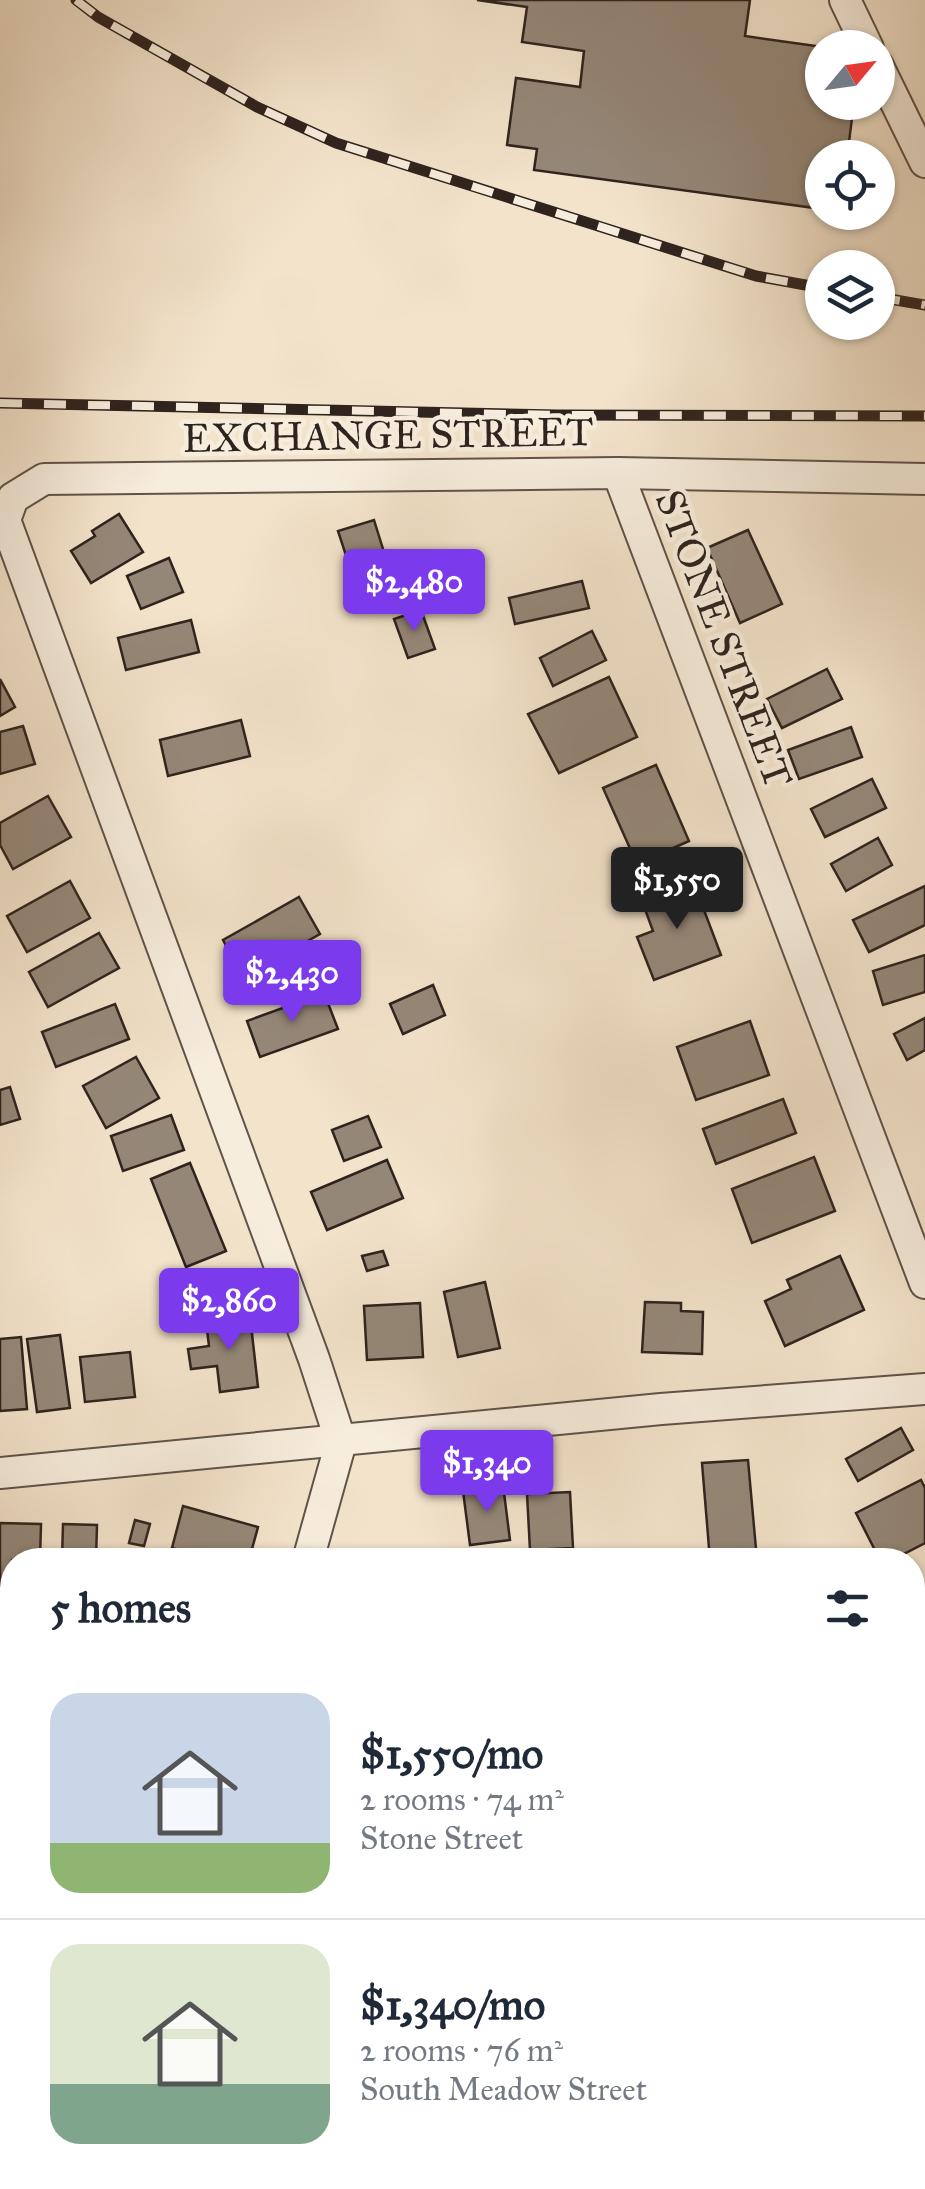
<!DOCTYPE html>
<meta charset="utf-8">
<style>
body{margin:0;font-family:"IM FELL Great Primer",serif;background:#f2f2f3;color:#1f2937;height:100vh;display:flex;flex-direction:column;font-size:38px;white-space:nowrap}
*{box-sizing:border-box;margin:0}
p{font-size:32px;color:#747a83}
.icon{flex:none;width:55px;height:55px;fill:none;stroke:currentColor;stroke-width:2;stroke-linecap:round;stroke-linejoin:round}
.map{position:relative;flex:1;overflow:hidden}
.sheet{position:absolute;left:0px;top:1548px;width:925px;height:642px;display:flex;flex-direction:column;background:#fff;border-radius:40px 40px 0 0;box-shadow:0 2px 8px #0004}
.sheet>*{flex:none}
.needle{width:65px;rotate:61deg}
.fabs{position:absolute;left:805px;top:30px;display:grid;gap:20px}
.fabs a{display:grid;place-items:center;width:90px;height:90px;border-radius:50%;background:#fff;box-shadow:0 2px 8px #0004;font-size:50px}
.price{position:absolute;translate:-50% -85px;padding:0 22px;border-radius:10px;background:#7c3aed;color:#fff;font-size:32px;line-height:65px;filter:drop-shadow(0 2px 5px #0008)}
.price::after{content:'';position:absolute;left:50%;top:60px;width:30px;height:22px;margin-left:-15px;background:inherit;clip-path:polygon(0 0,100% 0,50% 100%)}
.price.active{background:#222;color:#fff}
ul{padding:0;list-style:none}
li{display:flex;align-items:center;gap:30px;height:250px;padding:0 50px}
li+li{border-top:2px solid #e0e1e3}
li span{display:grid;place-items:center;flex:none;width:280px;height:200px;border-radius:30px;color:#555}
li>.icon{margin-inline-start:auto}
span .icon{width:120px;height:120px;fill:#fffc;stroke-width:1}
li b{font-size:42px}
h2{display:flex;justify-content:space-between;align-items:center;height:120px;padding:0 50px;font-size:42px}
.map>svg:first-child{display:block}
.building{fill:#958778;stroke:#2f231e;stroke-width:2.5}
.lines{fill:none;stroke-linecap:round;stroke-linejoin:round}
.minor-casing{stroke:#605349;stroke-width:34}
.minor{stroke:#f7eddd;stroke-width:30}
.rail-casing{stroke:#2f231e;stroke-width:11}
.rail{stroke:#f7eddd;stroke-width:8;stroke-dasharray:22;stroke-linecap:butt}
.labels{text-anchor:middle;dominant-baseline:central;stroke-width:9;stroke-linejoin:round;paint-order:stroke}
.street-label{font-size:40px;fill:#2f231e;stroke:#f7eddd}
</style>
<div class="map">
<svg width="925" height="2189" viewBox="0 0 925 2189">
<rect width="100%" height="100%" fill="#f3e3cb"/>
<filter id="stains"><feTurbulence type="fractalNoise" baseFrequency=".002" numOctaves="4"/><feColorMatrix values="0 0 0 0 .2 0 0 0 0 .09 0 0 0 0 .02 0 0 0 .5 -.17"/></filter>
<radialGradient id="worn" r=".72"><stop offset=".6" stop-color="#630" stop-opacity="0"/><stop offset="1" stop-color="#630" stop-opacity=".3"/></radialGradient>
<g class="building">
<path d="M 477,0 L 750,0 L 745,36 L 830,48 L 822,48 L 822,102 L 854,102 L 847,158 L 822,158 L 822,209 L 534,170 L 537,149 L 507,145 L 516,78 L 580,87 L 584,51 L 522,42 L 527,7 Z"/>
<path d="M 119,514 L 143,552 L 91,583 L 71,551 L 95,536 L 92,531 Z"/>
<path d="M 374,520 L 392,578 L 357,589 L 338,531 Z"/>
<path d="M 748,530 L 782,604 L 740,623 L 707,548 Z"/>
<path d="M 169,558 L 183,592 L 141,609 L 127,576 Z"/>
<path d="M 582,581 L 589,608 L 515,624 L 509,598 Z"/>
<path d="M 421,610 L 435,649 L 408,658 L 394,619 Z"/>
<path d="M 191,620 L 199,652 L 126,670 L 118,638 Z"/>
<path d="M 592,631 L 606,660 L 553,686 L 540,658 Z"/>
<path d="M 827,669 L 842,699 L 782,728 L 767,699 Z"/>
<path d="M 609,677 L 637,737 L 559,773 L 528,714 Z"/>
<path d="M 0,679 L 15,707 L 0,716 Z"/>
<path d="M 241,720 L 250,756 L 168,776 L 160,740 Z"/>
<path d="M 23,726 L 35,764 L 0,774 L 0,732 Z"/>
<path d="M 851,727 L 862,757 L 799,779 L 788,750 Z"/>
<path d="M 656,765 L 689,841 L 637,864 L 603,788 Z"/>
<path d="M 872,779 L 886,808 L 825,837 L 811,809 Z"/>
<path d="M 48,796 L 71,837 L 13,869 L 0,845 L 0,823 Z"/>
<path d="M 878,838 L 892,865 L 846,891 L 831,864 Z"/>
<path d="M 70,881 L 90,918 L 27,952 L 7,916 Z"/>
<path d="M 693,881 L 721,955 L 654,980 L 637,937 L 653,931 L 642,901 Z"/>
<path d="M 925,886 L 925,925 L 869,952 L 853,920 Z"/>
<path d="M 299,897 L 320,934 L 243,977 L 223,940 Z"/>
<path d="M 99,933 L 119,968 L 48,1007 L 29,972 Z"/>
<path d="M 925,955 L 925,992 L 883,1005 L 873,971 Z"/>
<path d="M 433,985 L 445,1015 L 403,1034 L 390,1004 Z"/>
<path d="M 324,993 L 338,1029 L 260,1057 L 247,1021 Z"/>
<path d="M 115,1004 L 129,1039 L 56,1067 L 42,1032 Z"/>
<path d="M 925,1018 L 925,1050 L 907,1060 L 894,1034 Z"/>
<path d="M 750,1021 L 769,1075 L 696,1100 L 677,1047 Z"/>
<path d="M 136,1057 L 159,1098 L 106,1128 L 83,1086 Z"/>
<path d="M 10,1087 L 20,1119 L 0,1125 L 0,1090 Z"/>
<path d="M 783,1099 L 796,1133 L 716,1164 L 703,1129 Z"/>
<path d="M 171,1115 L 184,1150 L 123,1171 L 111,1136 Z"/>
<path d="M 368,1116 L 381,1147 L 344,1161 L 332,1130 Z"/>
<path d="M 814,1157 L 835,1211 L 752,1243 L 732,1189 Z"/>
<path d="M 387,1160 L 403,1198 L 327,1230 L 311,1192 Z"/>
<path d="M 190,1163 L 226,1251 L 186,1267 L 151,1179 Z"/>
<path d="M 383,1251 L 388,1265 L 367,1271 L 362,1256 Z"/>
<path d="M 840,1256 L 864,1310 L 785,1346 L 765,1301 L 791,1289 L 787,1280 Z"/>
<path d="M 485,1282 L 500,1348 L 458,1357 L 444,1292 Z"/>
<path d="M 645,1302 L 681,1303 L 681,1311 L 703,1312 L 702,1354 L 642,1352 Z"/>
<path d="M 420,1303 L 423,1357 L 367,1360 L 364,1306 Z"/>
<path d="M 250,1316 L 258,1387 L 220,1392 L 217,1366 L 191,1369 L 188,1349 L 209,1346 L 206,1321 Z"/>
<path d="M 60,1335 L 70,1408 L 37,1412 L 27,1339 Z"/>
<path d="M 21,1337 L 27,1409 L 0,1411 L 0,1339 Z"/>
<path d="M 130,1352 L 135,1397 L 85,1402 L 80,1357 Z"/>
<path d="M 901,1428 L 913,1450 L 858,1481 L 846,1459 Z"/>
<path d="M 748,1460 L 757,1560 L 710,1560 L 702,1463 Z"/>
<path d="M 921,1480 L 925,1488 L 925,1543 L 892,1560 L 880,1560 L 856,1513 Z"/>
<path d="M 503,1485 L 510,1540 L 470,1545 L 463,1491 Z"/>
<path d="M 570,1492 L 573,1548 L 530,1550 L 527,1494 Z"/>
<path d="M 183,1506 L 258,1527 L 249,1560 L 212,1560 L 172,1548 Z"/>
<path d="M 135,1520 L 150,1524 L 144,1546 L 129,1543 Z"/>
<path d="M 0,1523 L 41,1524 L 40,1560 L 12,1560 L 12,1589 L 0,1589 Z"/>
<path d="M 63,1524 L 97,1525 L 96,1560 L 62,1560 Z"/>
<path d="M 925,1973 L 925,1991 L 912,1997 L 912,1979 Z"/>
<path d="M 4,2107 L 12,2107 L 12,2141 L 5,2141 Z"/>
<path d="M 224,2178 L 236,2178 L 260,2189 L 218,2189 Z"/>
<path d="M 308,2178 L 348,2178 L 341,2189 L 312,2189 L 305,2185 Z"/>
</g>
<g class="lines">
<g class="minor-casing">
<g id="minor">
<path d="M 845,0 L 868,48"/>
<path d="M 878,66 L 925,162"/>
<path d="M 618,473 L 925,1283"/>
<path d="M 0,1473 L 661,1409 L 925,1389"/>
<path d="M 308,1560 L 341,1442 L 314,1359 L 5,520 L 13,498 L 44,479 L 618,473 L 925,479"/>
<path d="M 131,2189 L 134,2178"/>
</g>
</g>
<use href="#minor" class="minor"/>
<g class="rail-casing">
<g id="rail">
<path d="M 76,0 L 98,17 L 257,107 L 336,143 L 756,276 L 822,288"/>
<path d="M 878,297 L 925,305"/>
<path d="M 0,403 L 557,415 L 925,416"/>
</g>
</g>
<use href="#rail" class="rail"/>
</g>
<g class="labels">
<g class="street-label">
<text transform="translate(388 435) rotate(-1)">EXCHANGE STREET</text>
<text transform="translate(724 639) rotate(69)">STONE STREET</text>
</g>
</g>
<rect width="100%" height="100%" filter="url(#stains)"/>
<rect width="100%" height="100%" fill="url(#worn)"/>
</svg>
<div class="fabs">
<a><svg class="needle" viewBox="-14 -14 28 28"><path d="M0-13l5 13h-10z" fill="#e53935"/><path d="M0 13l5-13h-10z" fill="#747a83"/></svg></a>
<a><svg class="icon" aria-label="locate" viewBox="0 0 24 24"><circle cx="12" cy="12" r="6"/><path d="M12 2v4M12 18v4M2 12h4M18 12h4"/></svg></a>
<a><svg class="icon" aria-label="layers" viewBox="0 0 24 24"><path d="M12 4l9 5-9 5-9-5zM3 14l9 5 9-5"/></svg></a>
</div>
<b class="price" style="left:414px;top:634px">$2,480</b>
<b class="price active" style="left:677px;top:932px">$1,550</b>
<b class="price" style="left:292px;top:1025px">$2,430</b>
<b class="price" style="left:229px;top:1353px">$2,860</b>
<b class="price" style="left:487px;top:1515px">$1,340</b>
<section class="sheet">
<h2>5 homes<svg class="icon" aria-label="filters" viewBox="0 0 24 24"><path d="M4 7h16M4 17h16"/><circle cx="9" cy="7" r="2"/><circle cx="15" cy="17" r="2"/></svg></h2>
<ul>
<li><span style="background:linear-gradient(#c9d6e8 75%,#8fb573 0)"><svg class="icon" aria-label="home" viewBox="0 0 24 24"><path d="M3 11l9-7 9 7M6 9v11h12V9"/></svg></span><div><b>$1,550/mo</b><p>2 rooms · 74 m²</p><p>Stone Street</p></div></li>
<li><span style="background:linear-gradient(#dfe7d0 70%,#7fa58c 0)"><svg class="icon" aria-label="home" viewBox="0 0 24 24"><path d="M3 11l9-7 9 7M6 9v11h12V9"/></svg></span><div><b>$1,340/mo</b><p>2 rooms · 76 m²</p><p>South Meadow Street</p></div></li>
</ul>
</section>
</div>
